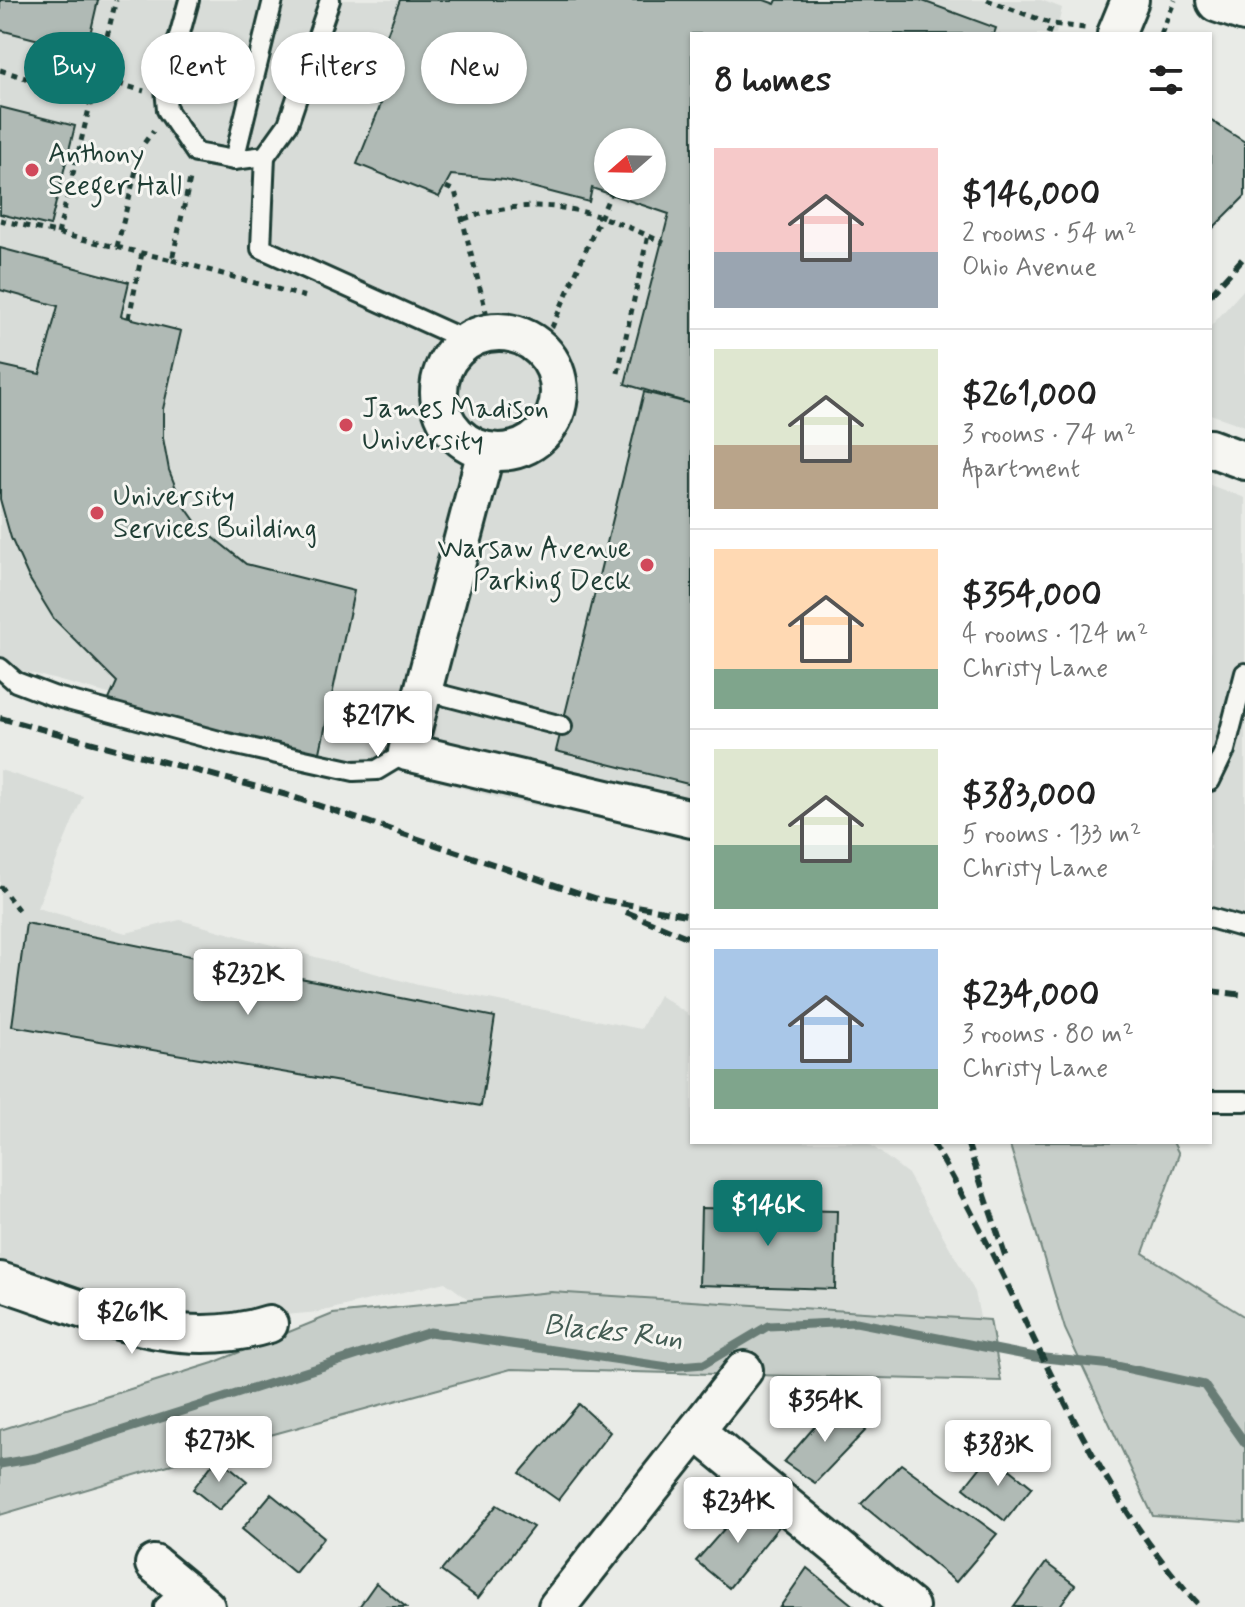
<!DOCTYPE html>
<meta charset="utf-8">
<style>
body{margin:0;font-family:Mynerve,sans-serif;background:#f6f6f6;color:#222;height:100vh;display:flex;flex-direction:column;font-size:30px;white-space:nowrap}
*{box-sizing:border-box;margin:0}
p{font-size:26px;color:#767676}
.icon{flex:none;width:44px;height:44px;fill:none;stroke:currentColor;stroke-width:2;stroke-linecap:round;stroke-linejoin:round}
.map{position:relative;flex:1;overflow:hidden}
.details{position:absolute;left:690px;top:32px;width:522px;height:1112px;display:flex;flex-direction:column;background:#fff;border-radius:0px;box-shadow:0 2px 6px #0004}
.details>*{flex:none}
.hud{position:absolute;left:24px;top:32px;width:546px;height:72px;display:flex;gap:16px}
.needle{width:52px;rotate:250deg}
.controls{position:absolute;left:594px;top:128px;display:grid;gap:16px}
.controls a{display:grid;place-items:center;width:72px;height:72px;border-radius:50%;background:#fff;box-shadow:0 2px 6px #0004;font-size:40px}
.price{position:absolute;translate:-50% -68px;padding:0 18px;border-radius:8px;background:#fff;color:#222;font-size:26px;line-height:52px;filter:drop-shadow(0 2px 4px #0008)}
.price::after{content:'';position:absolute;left:50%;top:48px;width:24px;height:18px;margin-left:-12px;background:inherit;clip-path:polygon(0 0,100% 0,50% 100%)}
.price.active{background:#0f766e;color:#fff}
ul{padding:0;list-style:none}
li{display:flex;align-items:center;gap:24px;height:200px;padding:0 24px}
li+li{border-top:2px solid #e0e0e0}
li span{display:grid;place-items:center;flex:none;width:224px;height:160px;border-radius:0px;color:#555}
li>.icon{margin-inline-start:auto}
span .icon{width:96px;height:96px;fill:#fffc;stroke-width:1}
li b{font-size:34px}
h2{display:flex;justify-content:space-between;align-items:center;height:96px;padding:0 24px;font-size:34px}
.tag{padding:0 28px;border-radius:36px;background:#fff;box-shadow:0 2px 6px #0004;font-size:28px;line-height:72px}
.tag.active{background:#0f766e;color:#fff}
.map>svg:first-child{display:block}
.built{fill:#d8dcd8;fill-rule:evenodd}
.green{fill:#c7cec9;stroke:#73867e;stroke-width:2}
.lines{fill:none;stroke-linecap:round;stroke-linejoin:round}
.stream{stroke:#687c75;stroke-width:9}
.building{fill:#b0bab5;stroke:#1f3d34;stroke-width:2;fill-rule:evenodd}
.lane-casing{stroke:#1f3d34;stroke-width:24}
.street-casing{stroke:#1f3d34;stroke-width:42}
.primary-casing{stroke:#1f3d34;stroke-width:50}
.path{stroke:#1f3d34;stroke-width:5;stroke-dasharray:6 6;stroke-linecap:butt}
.lane{stroke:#f6f6f2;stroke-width:18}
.street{stroke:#f6f6f2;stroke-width:36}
.primary{stroke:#f6f6f2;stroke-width:44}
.rail{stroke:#1f3d34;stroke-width:6;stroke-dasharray:12 6;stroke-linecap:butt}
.poi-dot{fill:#d1495b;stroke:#f6f6f2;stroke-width:3}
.labels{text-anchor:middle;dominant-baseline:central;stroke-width:6;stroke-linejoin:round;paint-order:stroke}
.poi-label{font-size:28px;fill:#1f3d34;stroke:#f6f6f2;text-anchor:start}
.water-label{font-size:30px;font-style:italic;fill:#445c54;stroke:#f6f6f2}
</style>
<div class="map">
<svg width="1245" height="1607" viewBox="0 0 1245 1607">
<rect width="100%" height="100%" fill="#e9ebe7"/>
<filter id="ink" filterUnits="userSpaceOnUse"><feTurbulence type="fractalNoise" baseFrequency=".0125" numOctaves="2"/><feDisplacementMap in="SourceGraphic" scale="16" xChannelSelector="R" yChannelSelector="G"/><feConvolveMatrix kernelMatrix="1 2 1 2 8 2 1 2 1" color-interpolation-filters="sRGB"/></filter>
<g filter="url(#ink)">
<g class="built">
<path d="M 0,0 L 1041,0 L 1062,8 L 1056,34 L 692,34 L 692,836 L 507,800 L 0,665 ZM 608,142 L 652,142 L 652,186 L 608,186 Z"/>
<path d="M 1245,288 L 1245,426 L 1210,414 L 1210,327 Z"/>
<path d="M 1210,485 L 1245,498 L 1245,925 L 1210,921 Z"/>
<path d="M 0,770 L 83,796 L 37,908 L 126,933 L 180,920 L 418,985 L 641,1029 L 659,995 L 692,1017 L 692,1142 L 867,1142 L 908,1174 L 975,1292 L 983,1333 L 499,1322 L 445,1282 L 319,1312 L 182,1324 L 0,1263 Z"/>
</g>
<g class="green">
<path d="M 1009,1142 L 1173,1142 L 1179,1154 L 1143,1253 L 1245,1317 L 1245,1522 L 1153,1516 L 1065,1329 Z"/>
<path d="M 551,1292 L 990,1320 L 1001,1381 L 511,1369 L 263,1437 L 0,1515 L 0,1430 L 213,1363 L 333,1314 Z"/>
</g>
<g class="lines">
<path class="stream" d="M 0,1464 L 36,1458 L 430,1332 L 668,1367 L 704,1364 L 768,1326 L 856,1322 L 1035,1357 L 1112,1365 L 1204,1385 L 1245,1443"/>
</g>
<g class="building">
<path d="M 0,0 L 98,0 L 86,52 L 0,30 Z"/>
<path d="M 400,0 L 764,0 L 775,4 L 777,0 L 920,0 L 996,28 L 994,34 L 692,34 L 692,404 L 625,384 L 669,214 L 592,188 L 589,202 L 505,180 L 451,175 L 439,197 L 357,164 L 381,104 L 340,90 L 355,45 L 380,53 ZM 608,142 L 652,142 L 652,186 L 608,186 Z"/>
<path d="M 0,107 L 75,126 L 50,226 L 0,214 Z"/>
<path d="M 1210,120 L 1245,142 L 1245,196 L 1210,231 Z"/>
<path d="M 0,248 L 129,282 L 121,316 L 181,331 L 163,409 L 163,438 L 169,470 L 181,501 L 198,525 L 246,564 L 354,591 L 319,757 L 107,704 L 117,682 L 54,619 L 29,578 L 11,538 L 0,499 L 0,365 L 40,374 L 58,306 L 0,290 Z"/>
<path d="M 644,392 L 692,404 L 692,785 L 556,751 Z"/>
<path d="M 26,923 L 495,1017 L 481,1106 L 12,1026 Z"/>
<path d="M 701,1208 L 837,1211 L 835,1289 L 699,1285 Z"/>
<path d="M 836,1402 L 866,1430 L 815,1483 L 784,1462 Z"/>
<path d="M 579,1404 L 610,1432 L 558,1500 L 520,1473 Z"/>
<path d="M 991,1454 L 1032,1487 L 1005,1521 L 964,1488 Z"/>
<path d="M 218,1457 L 247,1481 L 219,1510 L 193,1489 Z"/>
<path d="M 901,1464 L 997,1534 L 956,1582 L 861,1504 Z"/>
<path d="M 271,1494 L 324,1537 L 295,1573 L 242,1529 Z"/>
<path d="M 747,1503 L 781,1524 L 729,1588 L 696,1561 Z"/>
<path d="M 497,1505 L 533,1527 L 478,1598 L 441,1571 Z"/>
<path d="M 1046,1563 L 1075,1585 L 1059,1607 L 1014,1607 Z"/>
<path d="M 807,1568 L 855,1607 L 780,1607 Z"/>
<path d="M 376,1583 L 406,1607 L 359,1607 Z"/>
</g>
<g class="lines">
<g class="lane-casing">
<g id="lane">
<path d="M 189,0 L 165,88 L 167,110 L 196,153 L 234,160 L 265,156 L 288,124 L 330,0"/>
<path d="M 265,156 L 261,248 L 467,341"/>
<path d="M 234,160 L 273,0"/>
<path d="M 0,668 L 16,682 L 53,696 L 223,742 L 354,771 L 377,770 L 407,752"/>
<path d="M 423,690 L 562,726"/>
<path d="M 1210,781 L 1225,750 L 1245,673"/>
<path d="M 1210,918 L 1245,928"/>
<path d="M 1210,1101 L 1245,1101"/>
<path d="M 164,1607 L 184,1589"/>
</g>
</g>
<g class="street-casing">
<g id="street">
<path d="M 1116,34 L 1130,0"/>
<circle cx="499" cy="392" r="60"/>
<path d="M 1210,448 L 1245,461"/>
<path d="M 486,451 L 407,752 L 692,819"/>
<path d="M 0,1281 C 90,1310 174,1354 269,1324"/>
<path d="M 696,1431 L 910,1607"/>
<path d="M 154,1564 L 206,1607"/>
<path d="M 557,1607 L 744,1370"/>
</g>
</g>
<g class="primary-casing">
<path id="primary" d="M 1219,0 L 1245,9"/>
</g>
<g class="path">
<path d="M 987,0 L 1052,24 L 1085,28"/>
<path d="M 1048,34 L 1052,24"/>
<path d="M 1161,34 L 1175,0"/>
<path d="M 0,70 L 90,98"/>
<path d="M 95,77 L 144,91"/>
<path d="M 446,187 L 455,191 L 491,331"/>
<path d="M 464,219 C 543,193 591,209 664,243"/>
<path d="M 0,220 L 172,260 L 191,175"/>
<path d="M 58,234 L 116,0"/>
<path d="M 117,247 L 142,146 L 153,131"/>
<path d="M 172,260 L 306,297"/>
<path d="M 129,318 L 142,253"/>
<path d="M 542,350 L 611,193"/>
<path d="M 618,373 L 648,235"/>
<path d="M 0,886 L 19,911"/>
</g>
<use href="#lane" class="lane"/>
<use href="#street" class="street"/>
<use href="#primary" class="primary"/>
<g class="rail">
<path d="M 1210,295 L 1245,256"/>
<path d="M 0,718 L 287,795 L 597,899 L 692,916"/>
<path d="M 626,912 L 692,939"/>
<path d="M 1210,991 L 1245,995"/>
<path d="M 932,1142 C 1025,1296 1077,1474 1201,1607"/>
<path d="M 967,1142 L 1007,1261"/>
</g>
</g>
</g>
<g class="poi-dot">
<circle cx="32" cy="170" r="8"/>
<circle cx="346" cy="425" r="8"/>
<circle cx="97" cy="513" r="8"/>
<circle cx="647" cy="565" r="8"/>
</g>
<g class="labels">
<g class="poi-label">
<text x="48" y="154">Anthony<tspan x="48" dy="32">Seeger Hall</tspan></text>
<text x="362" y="409">James Madison<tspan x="362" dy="32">University</tspan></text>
<text x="113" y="497">University<tspan x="113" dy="32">Services Building</tspan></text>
<text x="631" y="549" text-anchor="end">Warsaw Avenue<tspan x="631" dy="32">Parking Deck</tspan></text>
</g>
<g class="water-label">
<text transform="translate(613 1332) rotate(6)">Blacks Run</text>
</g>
</g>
</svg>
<div class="controls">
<a><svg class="needle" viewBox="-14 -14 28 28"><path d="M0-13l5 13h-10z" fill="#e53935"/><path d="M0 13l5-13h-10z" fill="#767676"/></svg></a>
</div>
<b class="price" style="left:378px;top:759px">$217K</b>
<b class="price" style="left:248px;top:1017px">$232K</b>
<b class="price active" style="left:768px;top:1248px">$146K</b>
<b class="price" style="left:132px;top:1356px">$261K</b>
<b class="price" style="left:825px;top:1444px">$354K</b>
<b class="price" style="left:219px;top:1484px">$273K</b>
<b class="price" style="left:998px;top:1488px">$383K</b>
<b class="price" style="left:738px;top:1545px">$234K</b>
<div class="hud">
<a class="tag active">Buy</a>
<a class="tag">Rent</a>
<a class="tag">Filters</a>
<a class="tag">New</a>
</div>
<section class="details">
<h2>8 homes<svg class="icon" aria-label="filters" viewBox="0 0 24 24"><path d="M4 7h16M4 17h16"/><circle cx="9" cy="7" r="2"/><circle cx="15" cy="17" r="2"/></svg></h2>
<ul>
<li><span style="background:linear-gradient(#f6c9c9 65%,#9aa5b1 0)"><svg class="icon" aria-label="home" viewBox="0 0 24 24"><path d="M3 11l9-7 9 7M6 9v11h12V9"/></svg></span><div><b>$146,000</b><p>2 rooms · 54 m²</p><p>Ohio Avenue</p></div></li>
<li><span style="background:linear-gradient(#dfe7d0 60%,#b9a48a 0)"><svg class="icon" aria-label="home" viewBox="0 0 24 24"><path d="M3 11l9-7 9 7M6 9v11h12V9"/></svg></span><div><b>$261,000</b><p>3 rooms · 74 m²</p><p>Apartment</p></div></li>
<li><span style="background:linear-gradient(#ffd9b3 75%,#7fa58c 0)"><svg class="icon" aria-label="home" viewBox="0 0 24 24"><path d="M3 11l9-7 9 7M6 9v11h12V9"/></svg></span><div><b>$354,000</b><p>4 rooms · 124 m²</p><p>Christy Lane</p></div></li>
<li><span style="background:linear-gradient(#dfe7d0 60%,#7fa58c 0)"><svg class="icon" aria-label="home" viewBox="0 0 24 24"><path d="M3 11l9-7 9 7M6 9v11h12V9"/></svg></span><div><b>$383,000</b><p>5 rooms · 133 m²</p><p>Christy Lane</p></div></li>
<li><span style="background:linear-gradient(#a9c7e8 75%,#7fa58c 0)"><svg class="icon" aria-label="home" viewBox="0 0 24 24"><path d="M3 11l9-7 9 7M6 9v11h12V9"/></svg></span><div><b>$234,000</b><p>3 rooms · 80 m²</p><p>Christy Lane</p></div></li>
</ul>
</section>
</div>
